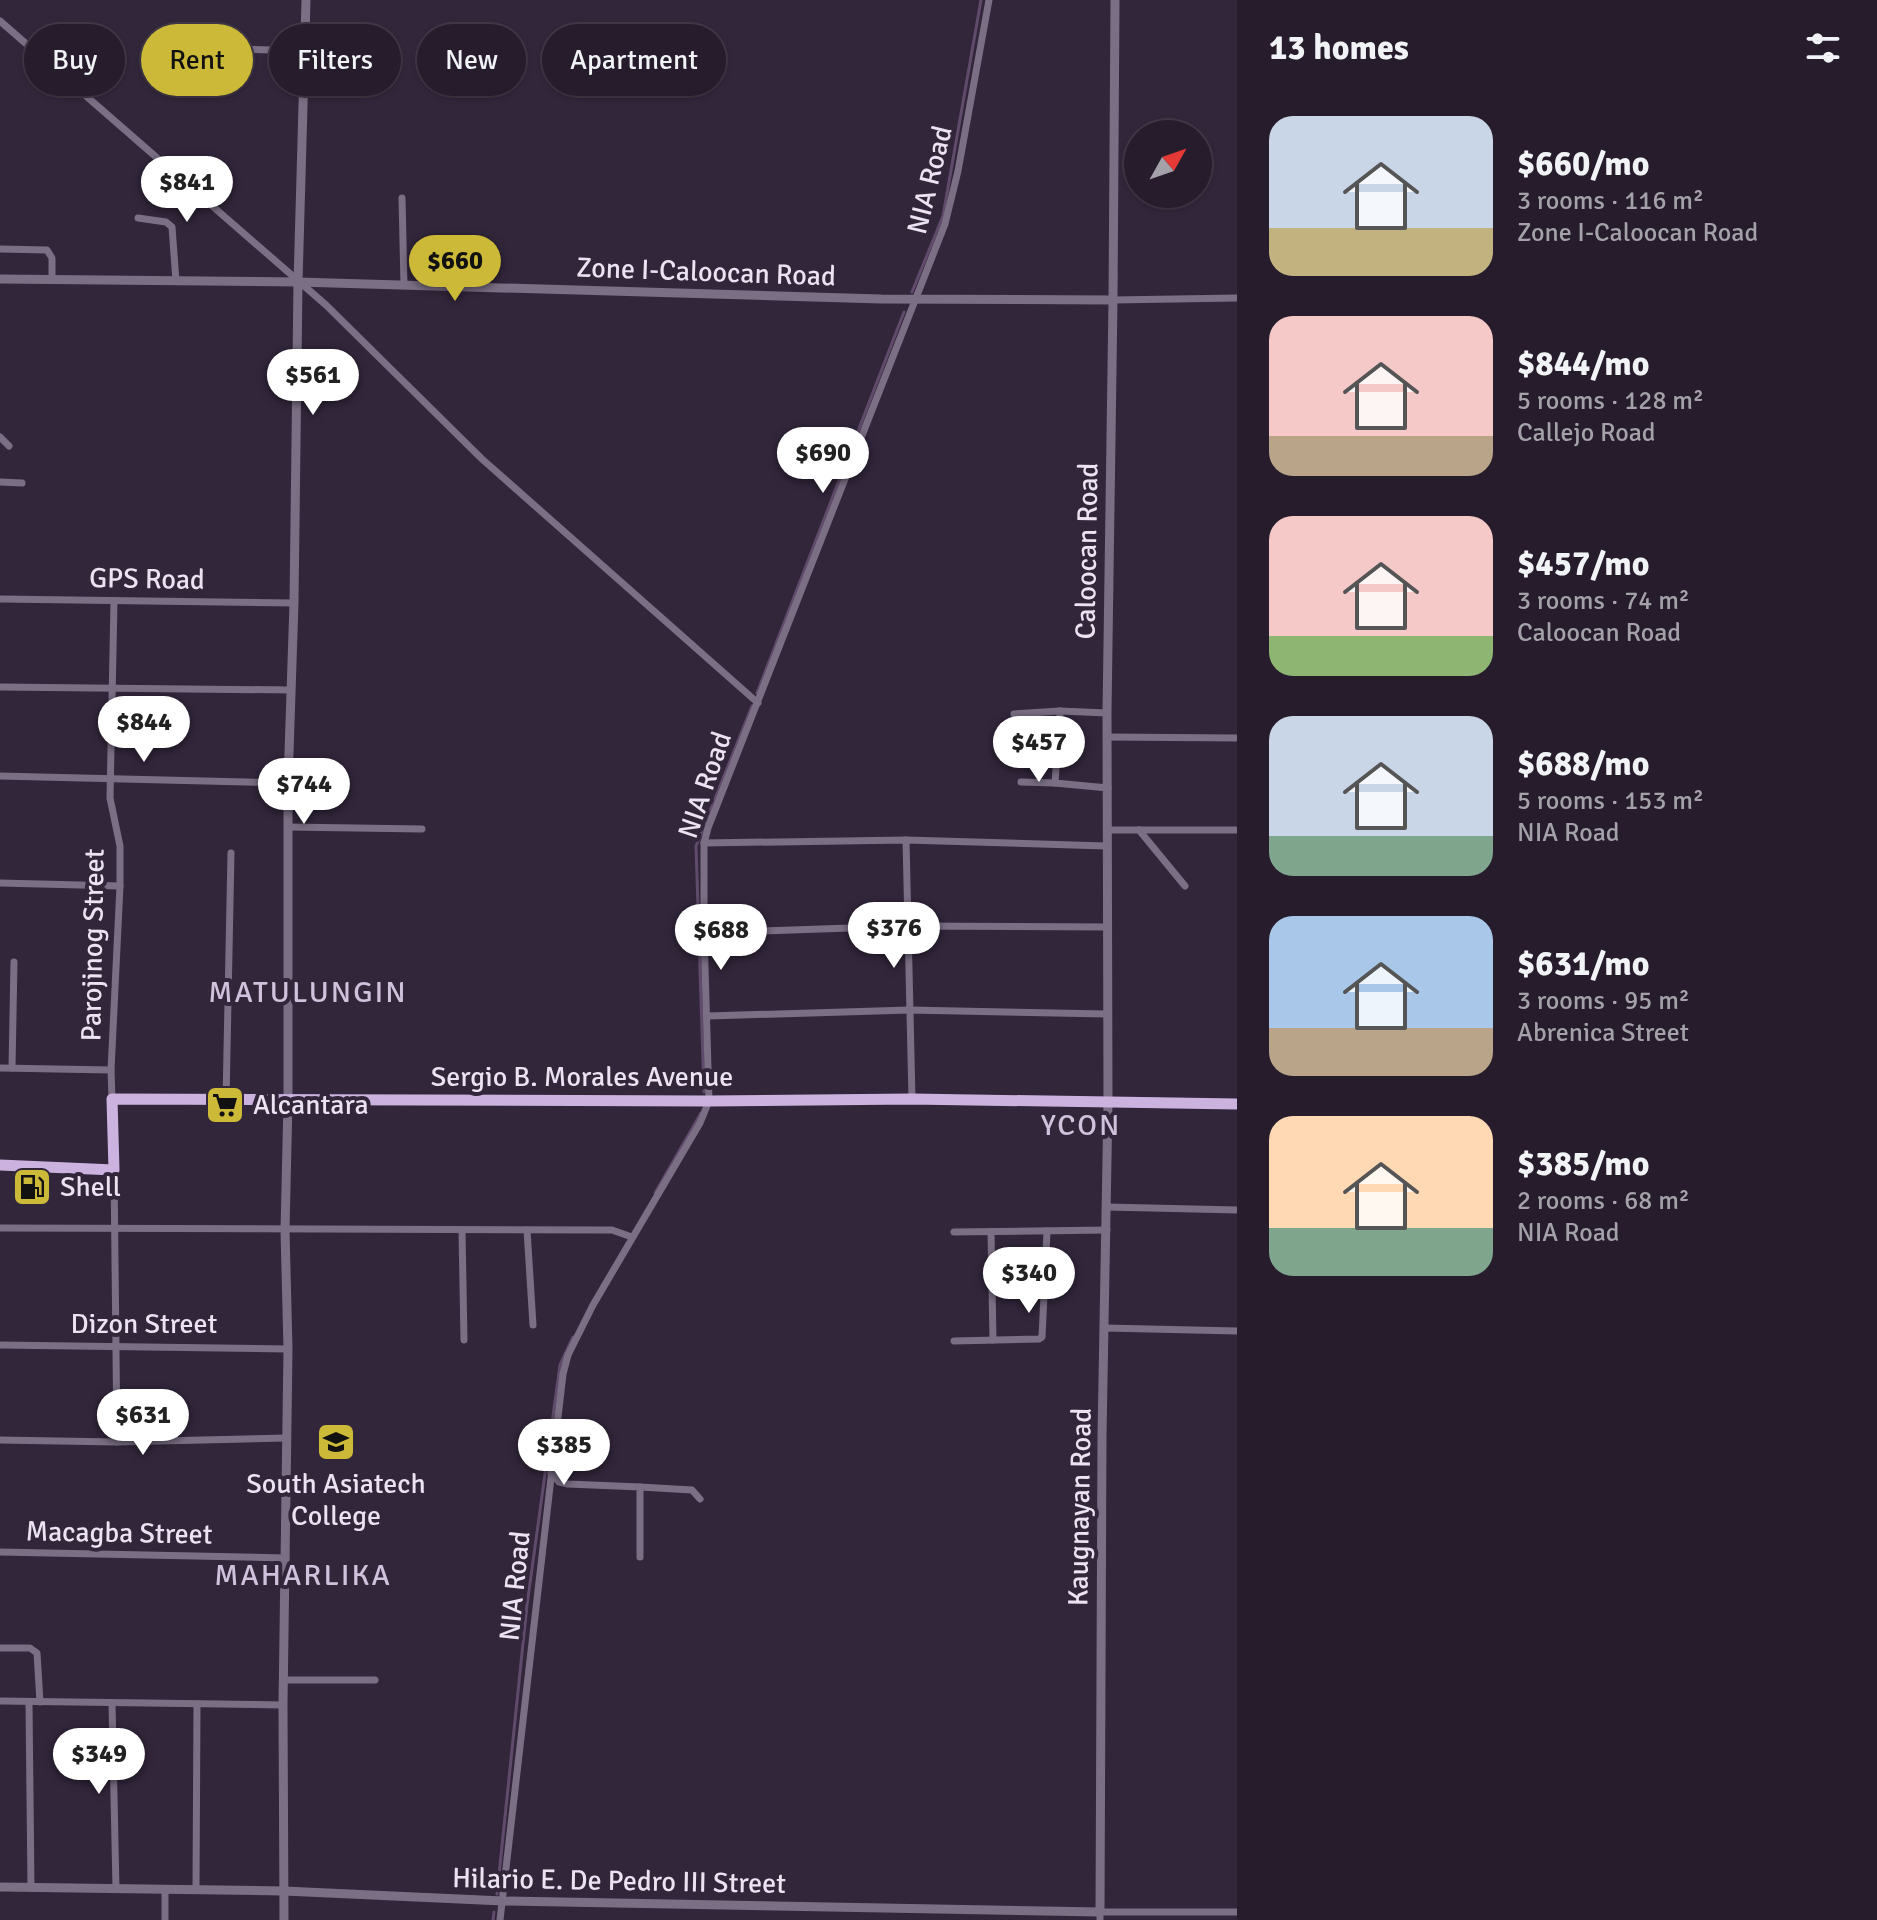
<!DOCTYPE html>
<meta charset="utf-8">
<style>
body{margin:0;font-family:Signika,sans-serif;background:#322938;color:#f1f3f6;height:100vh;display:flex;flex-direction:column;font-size:30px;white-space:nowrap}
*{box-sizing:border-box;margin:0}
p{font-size:26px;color:#a4a1a9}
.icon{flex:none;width:44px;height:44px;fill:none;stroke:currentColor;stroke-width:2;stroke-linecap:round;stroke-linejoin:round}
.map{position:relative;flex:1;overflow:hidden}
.side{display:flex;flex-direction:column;background:#261c2c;width:640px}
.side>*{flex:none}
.top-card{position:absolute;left:24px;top:24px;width:760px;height:72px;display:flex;gap:16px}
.needle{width:52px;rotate:50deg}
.buttons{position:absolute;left:1124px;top:120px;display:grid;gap:16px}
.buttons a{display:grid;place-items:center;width:88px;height:88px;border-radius:50%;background:#261c2c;box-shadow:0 2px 6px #0004,0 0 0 2px #423a48;font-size:40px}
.price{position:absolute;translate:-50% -68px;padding:0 18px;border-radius:28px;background:#fff;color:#222;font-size:26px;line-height:52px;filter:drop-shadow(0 2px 4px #0008)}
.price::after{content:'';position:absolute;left:50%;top:48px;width:24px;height:18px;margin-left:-12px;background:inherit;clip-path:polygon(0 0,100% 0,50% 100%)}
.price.active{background:#ccb938;color:#111}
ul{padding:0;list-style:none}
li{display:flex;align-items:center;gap:24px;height:200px;padding:0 32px}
li span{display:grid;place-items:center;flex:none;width:224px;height:160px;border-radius:24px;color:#555}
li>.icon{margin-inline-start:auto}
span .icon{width:96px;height:96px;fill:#fffc;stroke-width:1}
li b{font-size:34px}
h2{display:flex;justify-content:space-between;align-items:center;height:96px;padding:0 32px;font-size:34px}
.tag{padding:0 28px;border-radius:36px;background:#261c2c;box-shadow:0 2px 6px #0004,0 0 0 2px #423a48;font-size:28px;line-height:72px}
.tag.active{background:#ccb938;color:#111}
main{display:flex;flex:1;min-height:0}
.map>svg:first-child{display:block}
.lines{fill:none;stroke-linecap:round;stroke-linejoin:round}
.stream{stroke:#604b6c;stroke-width:3}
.minor{stroke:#7b6f85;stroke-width:7}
.tertiary{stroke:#7b6f85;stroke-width:9}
.primary{stroke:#ccb2df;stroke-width:11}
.labels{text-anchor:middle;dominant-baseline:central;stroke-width:8;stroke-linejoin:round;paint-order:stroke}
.street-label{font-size:28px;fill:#ebe3f1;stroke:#32263b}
.poi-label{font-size:28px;fill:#ebe3f1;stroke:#32263b;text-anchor:start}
.neighbourhood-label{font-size:30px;letter-spacing:2px;fill:#d0c1dc;stroke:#32263b}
</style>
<main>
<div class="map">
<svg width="1237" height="1920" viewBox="0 0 1237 1920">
<rect width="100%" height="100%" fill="#32263b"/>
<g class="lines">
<g class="stream">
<path d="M 912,292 L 943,216 L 981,0"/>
<path d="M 757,693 L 904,312"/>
<path d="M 704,1092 L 696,846 L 752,706"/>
<path d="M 655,1193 L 701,1113"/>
<path d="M 497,1894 L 527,1605 L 560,1365 L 573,1337"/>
<path d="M 493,1920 L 494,1912"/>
</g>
<g class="minor">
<path d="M 0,21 L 326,305 L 482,459 L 758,703"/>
<path d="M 178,47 L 305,51"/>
<path d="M 402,198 L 404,285"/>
<path d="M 138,218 L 166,222 L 172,227 L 176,281"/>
<path d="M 0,249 L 47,250 L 52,258 L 52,280"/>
<path d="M 1113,300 L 1237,298"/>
<path d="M 0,437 L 9,446"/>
<path d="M 0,482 L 22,483"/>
<path d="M 0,599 L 294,603"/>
<path d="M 0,687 L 291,690"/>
<path d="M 1060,711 L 1055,783 L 1108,788"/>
<path d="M 1014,714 L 1060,711 L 1107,713"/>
<path d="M 1108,737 L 1237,738"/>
<path d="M 0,776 L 288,783"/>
<path d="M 1021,782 L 1055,783"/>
<path d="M 288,827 L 422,829"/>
<path d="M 1108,830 L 1237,830"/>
<path d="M 1139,830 L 1185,886"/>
<path d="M 906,840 L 912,1099"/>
<path d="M 704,843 L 906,840 L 1106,846"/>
<path d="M 0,883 L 120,886"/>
<path d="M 704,933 L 909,926 L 1106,927"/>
<path d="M 708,1016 L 909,1010 L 1106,1014"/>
<path d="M 0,1068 L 111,1070"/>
<path d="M 12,1068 L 14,962"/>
<path d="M 112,1099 L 111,1070 L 120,886 L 120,846 L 110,798 L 114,601"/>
<path d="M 226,1100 L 231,853"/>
<path d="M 114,1170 L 117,1442"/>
<path d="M 1107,1207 L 1237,1210"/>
<path d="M 0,1228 L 612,1230 L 632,1237"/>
<path d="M 462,1230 L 464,1340"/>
<path d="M 527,1230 L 533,1325"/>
<path d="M 954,1232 L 1107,1230"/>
<path d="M 991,1232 L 993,1340"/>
<path d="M 1105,1328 L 1237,1331"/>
<path d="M 954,1341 L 1039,1339 L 1042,1337 L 1047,1231"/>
<path d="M 0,1345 L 288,1349"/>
<path d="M 0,1440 L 117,1442 L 286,1438"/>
<path d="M 551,1473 L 559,1482 L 568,1484 L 640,1487 L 640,1557"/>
<path d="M 640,1487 L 692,1490 L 700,1499"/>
<path d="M 0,1552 L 286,1558"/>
<path d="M 0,1648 L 30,1648 L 37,1653 L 40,1702"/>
<path d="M 283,1680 L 375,1680"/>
<path d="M 0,1701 L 283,1705"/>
<path d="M 29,1702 L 31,1888"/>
<path d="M 112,1703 L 116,1889"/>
<path d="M 196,1890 L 197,1704"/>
<path d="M 165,1920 L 165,1889"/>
<path d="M 500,1920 L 563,1374 L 568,1355 L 593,1305 L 700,1123 L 709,1101 L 704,933 L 704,843 L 708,828 L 945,224 L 958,171 L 989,0"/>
<path d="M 1100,1920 L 1100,1912 L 1237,1912"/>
</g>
<g class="tertiary">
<path d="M 0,279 L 298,282 L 881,299 L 1113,300"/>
<path d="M 0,1887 L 284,1891 L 503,1901 L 1100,1912 L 1102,1436 L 1108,1103 L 1107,713 L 1113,300 L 1115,0"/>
<path d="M 284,1920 L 283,1705 L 288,1349 L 285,1230 L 288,1101 L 288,783 L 294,603 L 298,282 L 306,0"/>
</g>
<path class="primary" d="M 0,1165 L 114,1170 L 112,1099 L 709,1101 L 912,1099 L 1237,1104"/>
</g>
<defs>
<g id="supermarket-square" transform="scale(2)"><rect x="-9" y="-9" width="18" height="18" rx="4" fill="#ccb938" stroke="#32263b"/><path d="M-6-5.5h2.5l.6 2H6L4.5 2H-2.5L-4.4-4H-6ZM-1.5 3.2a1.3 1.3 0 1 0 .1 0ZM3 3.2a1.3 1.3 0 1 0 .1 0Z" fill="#111"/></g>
<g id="fuel-square" transform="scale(2)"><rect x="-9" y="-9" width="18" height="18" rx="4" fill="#ccb938" stroke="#32263b"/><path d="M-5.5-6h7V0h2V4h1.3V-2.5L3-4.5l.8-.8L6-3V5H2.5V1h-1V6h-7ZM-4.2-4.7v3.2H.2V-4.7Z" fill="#111"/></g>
<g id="university-square" transform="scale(2)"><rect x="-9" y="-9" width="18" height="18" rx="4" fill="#ccb938" stroke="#32263b"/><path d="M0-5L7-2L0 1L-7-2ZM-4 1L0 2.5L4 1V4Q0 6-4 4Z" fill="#111"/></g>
</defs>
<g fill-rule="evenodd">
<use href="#supermarket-square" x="225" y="1105"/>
<use href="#fuel-square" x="32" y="1187"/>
<use href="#university-square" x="336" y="1442"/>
</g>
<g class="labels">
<g class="street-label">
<text transform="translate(930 180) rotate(-76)">NIA Road</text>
<text transform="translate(706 272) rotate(2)">Zone I-Caloocan Road</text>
<text transform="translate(1087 551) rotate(-89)">Caloocan Road</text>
<text transform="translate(147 579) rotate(1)">GPS Road</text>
<text transform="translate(705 785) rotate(-71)">NIA Road</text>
<text transform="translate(93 945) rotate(-89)">Parojinog Street</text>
<text x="582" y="1077">Sergio B. Morales Avenue</text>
<text x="144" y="1324">Dizon Street</text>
<text transform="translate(1080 1507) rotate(-89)">Kaugnayan Road</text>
<text transform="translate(119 1533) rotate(1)">Macagba Street</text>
<text transform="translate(515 1586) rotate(-84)">NIA Road</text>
<text transform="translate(619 1881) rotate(1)">Hilario E. De Pedro III Street</text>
</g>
<g class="poi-label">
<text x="253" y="1105">Alcantara</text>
<text x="60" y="1187">Shell</text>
<text x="336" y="1484" text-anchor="middle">South Asiatech<tspan x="336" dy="32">College</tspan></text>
</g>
<g class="neighbourhood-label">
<text x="308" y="992">MATULUNGIN</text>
<text x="1081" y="1125">YCON</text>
<text x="303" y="1575">MAHARLIKA</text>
</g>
</g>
</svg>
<div class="buttons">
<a><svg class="needle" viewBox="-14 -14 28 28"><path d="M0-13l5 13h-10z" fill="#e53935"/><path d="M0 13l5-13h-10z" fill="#a4a1a9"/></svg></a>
</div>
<b class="price" style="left:187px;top:224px">$841</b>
<b class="price active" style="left:455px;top:303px">$660</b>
<b class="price" style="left:313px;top:417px">$561</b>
<b class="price" style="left:823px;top:495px">$690</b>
<b class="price" style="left:144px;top:764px">$844</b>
<b class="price" style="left:1039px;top:784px">$457</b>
<b class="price" style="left:304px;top:826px">$744</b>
<b class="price" style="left:894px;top:970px">$376</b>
<b class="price" style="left:721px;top:972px">$688</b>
<b class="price" style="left:1029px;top:1315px">$340</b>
<b class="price" style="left:143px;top:1457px">$631</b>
<b class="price" style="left:564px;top:1487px">$385</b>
<b class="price" style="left:99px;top:1796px">$349</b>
<div class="top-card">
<a class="tag">Buy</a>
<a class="tag active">Rent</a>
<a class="tag">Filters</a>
<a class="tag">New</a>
<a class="tag">Apartment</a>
</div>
</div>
<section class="side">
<h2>13 homes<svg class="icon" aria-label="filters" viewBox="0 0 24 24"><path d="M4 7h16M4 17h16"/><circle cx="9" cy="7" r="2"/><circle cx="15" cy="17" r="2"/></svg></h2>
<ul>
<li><span style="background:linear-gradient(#c9d6e8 70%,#c2b280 0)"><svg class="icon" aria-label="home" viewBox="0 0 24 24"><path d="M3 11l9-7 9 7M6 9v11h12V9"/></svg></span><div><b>$660/mo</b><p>3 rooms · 116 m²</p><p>Zone I-Caloocan Road</p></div></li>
<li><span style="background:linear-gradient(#f6c9c9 75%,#b9a48a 0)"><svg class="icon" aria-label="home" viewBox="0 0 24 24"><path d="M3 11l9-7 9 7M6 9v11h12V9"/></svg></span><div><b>$844/mo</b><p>5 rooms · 128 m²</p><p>Callejo Road</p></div></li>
<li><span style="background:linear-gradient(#f6c9c9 75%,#8fb573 0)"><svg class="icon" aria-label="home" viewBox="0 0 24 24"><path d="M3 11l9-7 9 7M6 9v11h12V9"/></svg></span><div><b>$457/mo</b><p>3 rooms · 74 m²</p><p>Caloocan Road</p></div></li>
<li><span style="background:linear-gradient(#c9d6e8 75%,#7fa58c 0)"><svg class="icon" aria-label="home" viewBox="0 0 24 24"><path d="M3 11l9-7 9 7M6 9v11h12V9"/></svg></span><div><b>$688/mo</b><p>5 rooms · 153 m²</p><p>NIA Road</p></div></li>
<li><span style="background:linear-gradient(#a9c7e8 70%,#b9a48a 0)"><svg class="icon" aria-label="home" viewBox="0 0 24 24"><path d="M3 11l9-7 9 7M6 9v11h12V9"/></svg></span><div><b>$631/mo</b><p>3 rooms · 95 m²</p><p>Abrenica Street</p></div></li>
<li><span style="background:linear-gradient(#ffd9b3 70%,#7fa58c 0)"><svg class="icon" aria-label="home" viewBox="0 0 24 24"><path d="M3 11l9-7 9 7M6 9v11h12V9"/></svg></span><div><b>$385/mo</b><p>2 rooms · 68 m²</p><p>NIA Road</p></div></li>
</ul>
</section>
</main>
